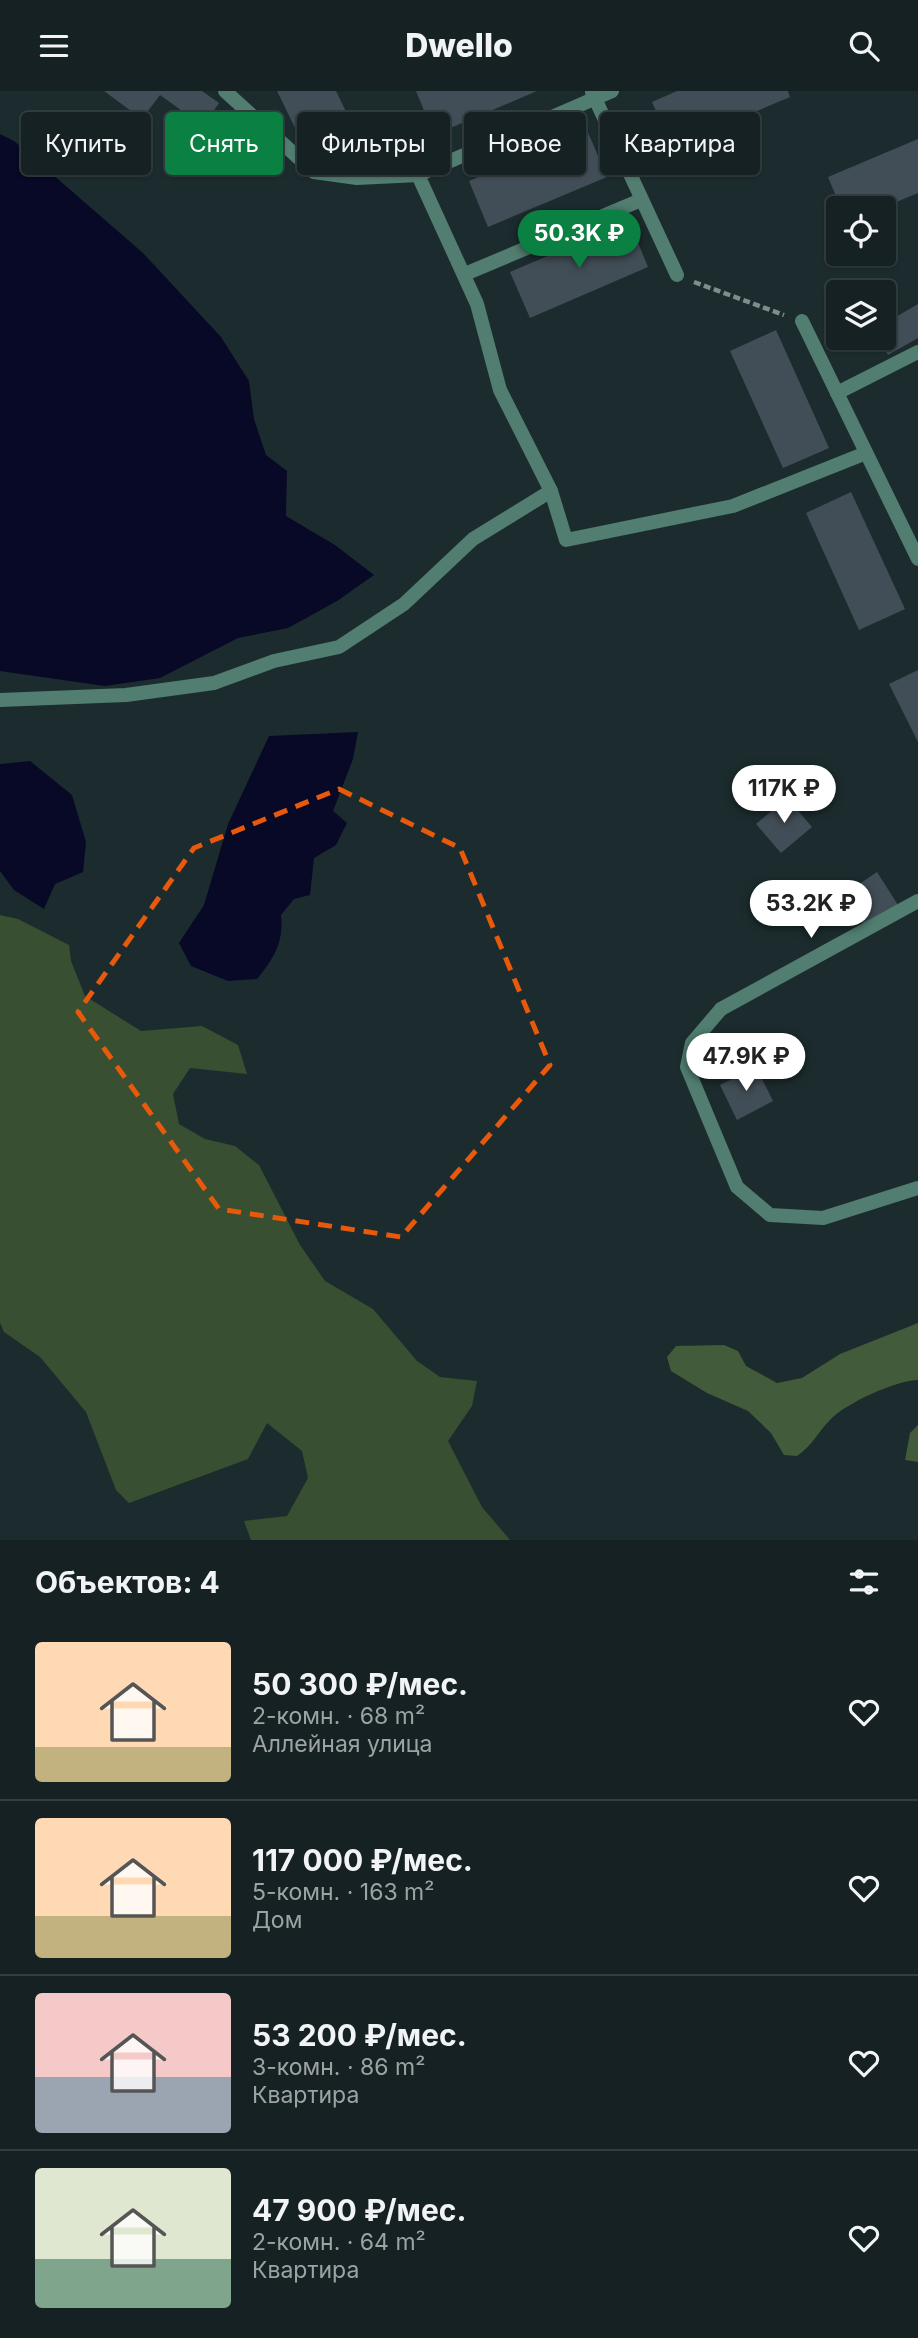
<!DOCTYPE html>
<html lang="ru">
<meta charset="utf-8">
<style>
body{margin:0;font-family:Inter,sans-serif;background:#222e2f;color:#f1f3f6;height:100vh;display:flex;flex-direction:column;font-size:26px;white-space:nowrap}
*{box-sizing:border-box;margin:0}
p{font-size:23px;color:#9da3a5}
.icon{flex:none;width:38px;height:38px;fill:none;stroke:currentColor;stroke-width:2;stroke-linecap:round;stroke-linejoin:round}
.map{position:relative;height:1449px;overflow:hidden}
.sheet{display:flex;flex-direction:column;background:#152122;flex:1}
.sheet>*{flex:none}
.top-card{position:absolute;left:21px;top:21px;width:877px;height:63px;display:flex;gap:14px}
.tools{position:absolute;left:826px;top:105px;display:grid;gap:14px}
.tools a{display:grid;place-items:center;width:70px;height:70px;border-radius:7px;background:#152122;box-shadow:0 2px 5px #0004,0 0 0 2px #343e40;font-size:35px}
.price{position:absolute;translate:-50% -60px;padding:0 16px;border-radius:24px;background:#fff;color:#222;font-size:23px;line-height:46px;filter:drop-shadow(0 2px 4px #0008)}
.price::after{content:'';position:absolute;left:50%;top:42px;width:21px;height:16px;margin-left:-10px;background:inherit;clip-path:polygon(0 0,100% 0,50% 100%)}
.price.selected{background:#0b8043;color:#fff}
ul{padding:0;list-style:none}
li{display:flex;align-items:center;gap:21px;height:175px;padding:0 35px}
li+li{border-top:2px solid #343e40}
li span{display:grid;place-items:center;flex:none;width:196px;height:140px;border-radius:7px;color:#555}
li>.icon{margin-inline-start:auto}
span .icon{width:84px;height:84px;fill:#fffc;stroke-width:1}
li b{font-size:30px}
h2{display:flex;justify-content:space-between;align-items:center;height:84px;padding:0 35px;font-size:30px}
.pill{padding:0 24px;border-radius:7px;background:#152122;box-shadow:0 2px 5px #0004,0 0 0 2px #343e40;font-size:24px;line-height:63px}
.pill.selected{background:#0b8043;color:#fff}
header{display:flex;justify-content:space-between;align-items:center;height:91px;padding:0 35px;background:#152122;font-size:32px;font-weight:800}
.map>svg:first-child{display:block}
.green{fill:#384f31}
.forest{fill:#425b3a}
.water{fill:#070926}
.building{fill:#424e57}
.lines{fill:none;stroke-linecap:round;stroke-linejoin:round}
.path{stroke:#7f8c8d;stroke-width:4.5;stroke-dasharray:7 3.5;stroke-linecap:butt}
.lane{stroke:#517e70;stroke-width:14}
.street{stroke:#517e70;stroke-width:14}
.marked{fill:none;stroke:#e8590c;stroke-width:5;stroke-dasharray:14 9;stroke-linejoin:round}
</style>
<header><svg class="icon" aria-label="menu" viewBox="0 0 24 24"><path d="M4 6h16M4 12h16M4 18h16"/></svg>Dwello<svg class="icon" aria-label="search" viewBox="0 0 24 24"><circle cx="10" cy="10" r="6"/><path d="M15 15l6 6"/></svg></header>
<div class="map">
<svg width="918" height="1449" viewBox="0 0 918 1449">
<rect width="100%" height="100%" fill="#1c2c2e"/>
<path class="green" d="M 0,824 L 18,828 L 69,854 L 71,870 L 85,905 L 141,940 L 202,935 L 238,954 L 247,983 L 190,977 L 173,1003 L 179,1033 L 205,1048 L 235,1055 L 259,1074 L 300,1154 L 325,1190 L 373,1218 L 417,1270 L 440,1286 L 477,1290 L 472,1315 L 448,1350 L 482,1416 L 510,1449 L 251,1449 L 244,1430 L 287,1425 L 308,1387 L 302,1360 L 267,1332 L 248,1368 L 129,1412 L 116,1399 L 86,1321 L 40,1266 L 4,1241 L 0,1232 Z"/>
<g class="forest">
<path d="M 918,1232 L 918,1289 C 897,1289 844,1313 830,1329 C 818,1341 812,1355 797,1365 L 784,1364 L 771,1342 L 748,1320 L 707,1302 L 671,1280 L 667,1266 L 676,1255 L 724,1254 L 738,1260 L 746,1275 L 777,1292 L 802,1287 L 840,1263 Z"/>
<path d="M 918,1334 L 918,1371 L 905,1369 L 910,1342 Z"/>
</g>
<g class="water">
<path d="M 0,43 L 14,50 L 143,162 L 221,246 L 249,290 L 254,328 L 266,364 L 287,380 L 286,425 L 335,454 L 374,484 L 337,510 L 288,537 L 238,547 L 160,587 L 105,595 L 0,580 Z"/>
<path d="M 358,641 L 353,668 L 333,720 L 347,732 L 336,754 L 314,767 L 310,804 L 294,808 L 281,824 C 284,851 274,867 257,888 L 228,890 L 191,875 L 179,852 L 204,814 L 228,733 L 269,645 Z"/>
<path d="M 30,670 L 72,704 L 86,751 L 83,781 L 55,793 L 44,818 L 14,799 L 0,780 L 0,673 Z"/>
</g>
<g class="building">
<path d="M 104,0 L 202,0 L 219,12 L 203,35 L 160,4 L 142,28 Z"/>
<path d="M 277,0 L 336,0 L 351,31 L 304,55 Z"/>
<path d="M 416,0 L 537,0 L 434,44 Z"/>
<path d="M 677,0 L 788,0 L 790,6 L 672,56 L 652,11 Z"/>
<path d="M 587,39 L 607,86 L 488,136 L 469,90 Z"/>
<path d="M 918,48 L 918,102 L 882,117 L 841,117 L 828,86 Z"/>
<path d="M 629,130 L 648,176 L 530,227 L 510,181 Z"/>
<path d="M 918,213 L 918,247 L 888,264 L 878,247 L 884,247 L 884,233 Z"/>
<path d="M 776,239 L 829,357 L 783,377 L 730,260 Z"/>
<path d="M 851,401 L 905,518 L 859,539 L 806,422 Z"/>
<path d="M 918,579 L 918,651 L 889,593 Z"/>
<path d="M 787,707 L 812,736 L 781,762 L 756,733 Z"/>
<path d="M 877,781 L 898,814 L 865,836 L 843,804 Z"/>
<path d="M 756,976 L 773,1010 L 737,1029 L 720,994 Z"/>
</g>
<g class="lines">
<path class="path" d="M 694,191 L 784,224"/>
<g class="lane">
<path d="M 465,183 L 641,109"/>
<path d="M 837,302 L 918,261"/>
<path d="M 551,400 L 566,449 L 733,415 L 866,362"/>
<path d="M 0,609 L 126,604 L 214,592 L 274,570 L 339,556 L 404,513 L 473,448 L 551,400 L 500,299 L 477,213 L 418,84 L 357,87 L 314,81 L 225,0"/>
<path d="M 721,918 L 692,952 L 687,976 L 737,1096 L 770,1124 L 823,1127 L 918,1097"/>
</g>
<g class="street">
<path d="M 592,1 L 677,184"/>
<path d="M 418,84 L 612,0"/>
<path d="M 802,230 L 918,468"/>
<path d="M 721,918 L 918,810"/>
</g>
</g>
<path class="marked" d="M 339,698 L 460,757 L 550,974 L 401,1146 L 219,1118 L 78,921 L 194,757 Z"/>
</svg>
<div class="tools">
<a><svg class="icon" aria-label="locate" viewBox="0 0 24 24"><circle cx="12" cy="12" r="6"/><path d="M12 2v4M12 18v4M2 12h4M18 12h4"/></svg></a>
<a><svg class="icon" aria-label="layers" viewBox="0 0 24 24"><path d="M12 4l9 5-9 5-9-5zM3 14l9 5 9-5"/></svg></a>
</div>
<b class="price selected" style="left:579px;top:179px">50.3K ₽</b>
<b class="price" style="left:784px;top:734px">117K ₽</b>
<b class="price" style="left:811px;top:849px">53.2K ₽</b>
<b class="price" style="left:746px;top:1002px">47.9K ₽</b>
<div class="top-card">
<a class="pill">Купить</a>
<a class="pill selected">Снять</a>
<a class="pill">Фильтры</a>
<a class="pill">Новое</a>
<a class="pill">Квартира</a>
</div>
</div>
<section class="sheet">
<h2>Объектов: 4<svg class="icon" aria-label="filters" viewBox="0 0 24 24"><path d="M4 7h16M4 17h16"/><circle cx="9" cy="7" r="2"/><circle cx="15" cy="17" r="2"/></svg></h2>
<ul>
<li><span style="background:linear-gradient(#ffd9b3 75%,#c2b280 0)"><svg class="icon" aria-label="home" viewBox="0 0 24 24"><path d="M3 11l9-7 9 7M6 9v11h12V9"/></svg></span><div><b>50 300 ₽/мес.</b><p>2-комн. · 68 m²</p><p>Аллейная улица</p></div><svg class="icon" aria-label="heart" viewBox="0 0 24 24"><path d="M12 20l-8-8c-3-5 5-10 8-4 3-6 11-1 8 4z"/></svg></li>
<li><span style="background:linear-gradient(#ffd9b3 70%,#c2b280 0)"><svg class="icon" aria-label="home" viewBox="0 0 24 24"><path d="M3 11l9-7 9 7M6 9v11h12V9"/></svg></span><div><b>117 000 ₽/мес.</b><p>5-комн. · 163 m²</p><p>Дом</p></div><svg class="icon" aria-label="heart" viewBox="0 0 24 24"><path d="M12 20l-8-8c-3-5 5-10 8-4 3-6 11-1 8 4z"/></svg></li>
<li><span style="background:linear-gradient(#f6c9c9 60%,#9aa5b1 0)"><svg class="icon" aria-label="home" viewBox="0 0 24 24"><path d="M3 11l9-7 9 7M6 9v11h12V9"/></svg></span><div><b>53 200 ₽/мес.</b><p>3-комн. · 86 m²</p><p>Квартира</p></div><svg class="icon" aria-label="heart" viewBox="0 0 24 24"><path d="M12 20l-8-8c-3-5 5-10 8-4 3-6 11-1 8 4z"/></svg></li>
<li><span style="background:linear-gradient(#dfe7d0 65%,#7fa58c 0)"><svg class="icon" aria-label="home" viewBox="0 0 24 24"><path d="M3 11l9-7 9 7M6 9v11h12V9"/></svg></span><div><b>47 900 ₽/мес.</b><p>2-комн. · 64 m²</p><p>Квартира</p></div><svg class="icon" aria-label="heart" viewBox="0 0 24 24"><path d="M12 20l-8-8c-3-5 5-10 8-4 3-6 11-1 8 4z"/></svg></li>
</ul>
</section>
